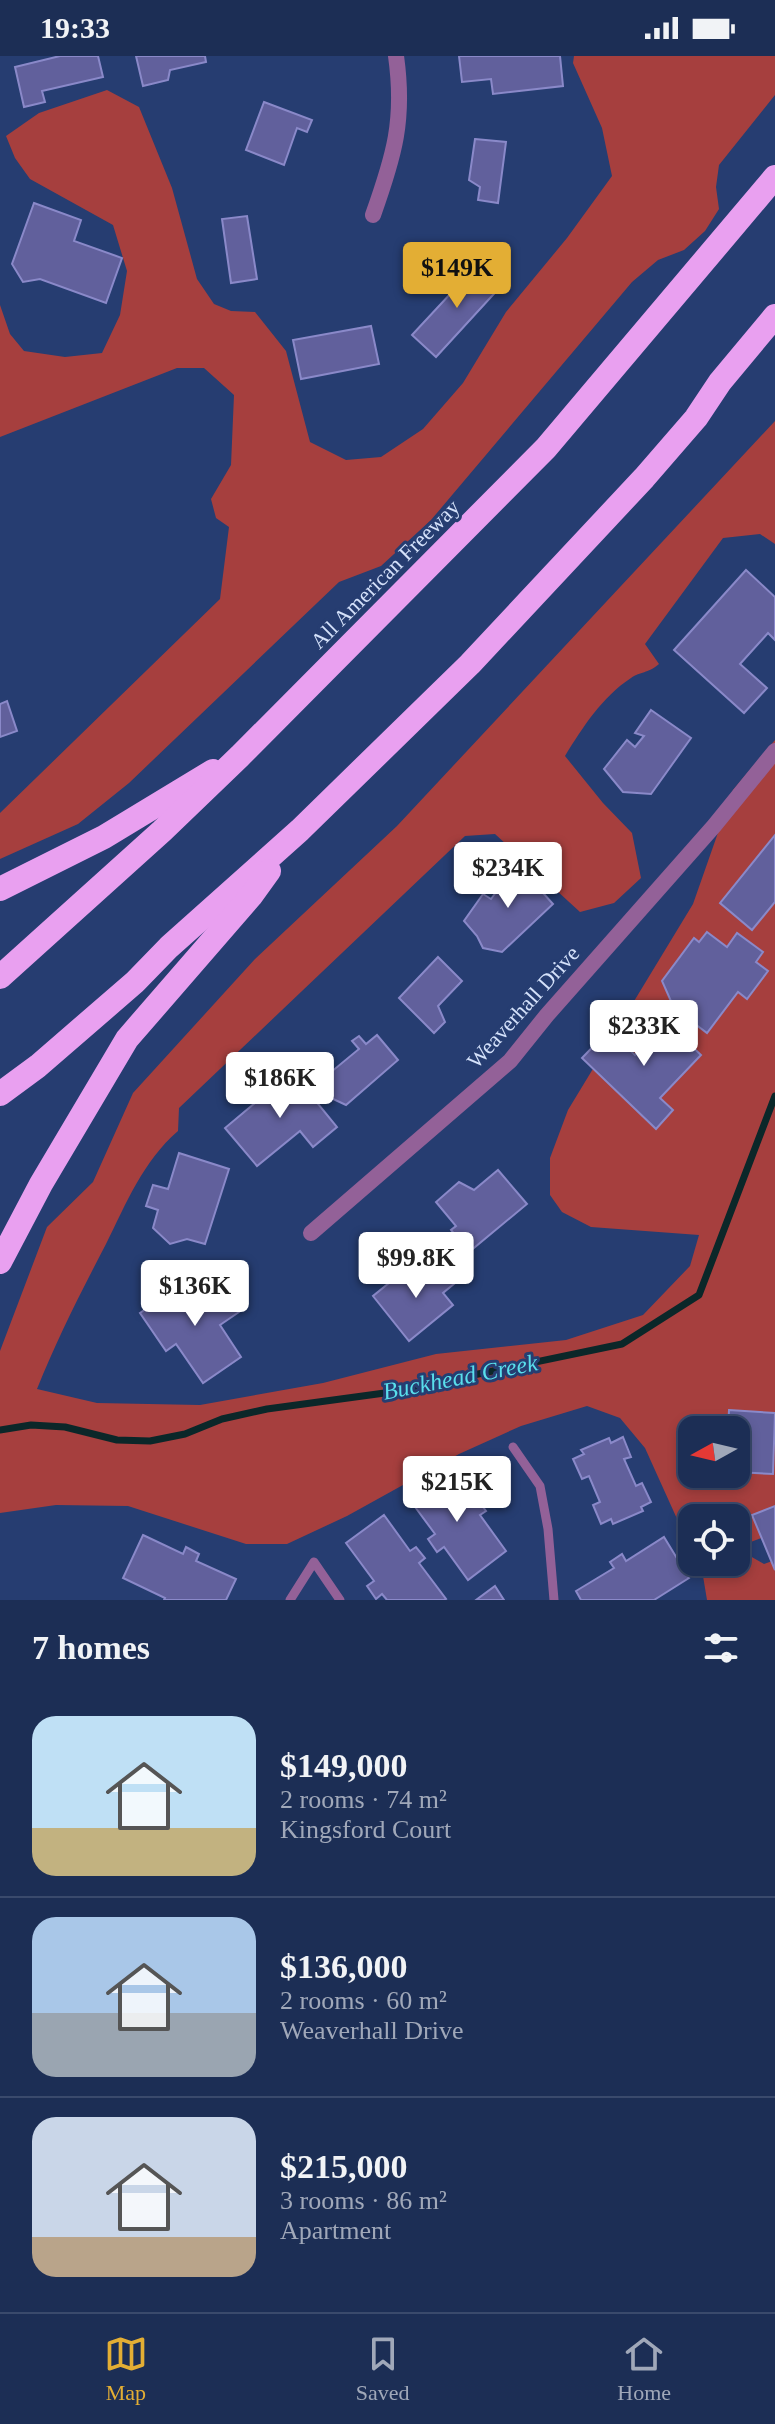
<!DOCTYPE html>
<meta charset="utf-8">
<style>
body{margin:0;font-family:"Times New Roman",serif;background:#25365b;color:#f1f3f6;height:100vh;display:flex;flex-direction:column;font-size:30px;white-space:nowrap}
*{box-sizing:border-box;margin:0}
p{font-size:26px;color:#a0a8b9}
.icon{flex:none;width:44px;height:44px;fill:none;stroke:currentColor;stroke-width:2;stroke-linecap:round;stroke-linejoin:round}
.map{position:relative;height:1544px;overflow:hidden}
.sheet{display:flex;flex-direction:column;background:#1c2e55;flex:1}
.sheet>*{flex:none}
.needle{width:52px;rotate:262deg}
.tools{position:absolute;left:678px;top:1360px;display:grid;gap:16px}
.tools a{display:grid;place-items:center;width:72px;height:72px;border-radius:16px;background:#1c2e55;box-shadow:0 4px 12px #0003,0 0 0 2px #3a4a6c;font-size:40px}
.price{position:absolute;translate:-50% -68px;padding:0 18px;border-radius:8px;background:#fff;color:#222;font-size:26px;line-height:52px;filter:drop-shadow(0 2px 4px #0008)}
.price::after{content:'';position:absolute;left:50%;top:48px;width:24px;height:18px;margin-left:-12px;background:inherit;clip-path:polygon(0 0,100% 0,50% 100%)}
.price.current{background:#e3ae34;color:#111}
ul{padding:0;list-style:none}
li{display:flex;align-items:center;gap:24px;height:200px;padding:0 32px}
li+li{border-top:2px solid #3a4a6c}
li span{display:grid;place-items:center;flex:none;width:224px;height:160px;border-radius:24px;color:#555}
li>.icon{margin-inline-start:auto}
span .icon{width:96px;height:96px;fill:#fffc;stroke-width:1}
li b{font-size:34px}
h2{display:flex;justify-content:space-between;align-items:center;height:96px;padding:0 32px;font-size:34px}
.status{display:flex;justify-content:space-between;align-items:center;height:56px;padding:0 40px;background:#1c2e55;direction:ltr}
.status svg{height:22px;fill:currentColor}
.menu{display:flex;justify-content:space-around;align-items:center;height:112px;border-top:2px solid #3a4a6c;background:#1c2e55;font-size:22px;color:#a0a8b9}
.menu a{display:grid;justify-items:center;gap:4px}
.menu .current{color:#e3ae34}
.map>svg:first-child{display:block}
.green{fill:#a63f3e;fill-rule:evenodd}
.lines{fill:none;stroke-linecap:round;stroke-linejoin:round}
.stream{stroke:#0b2729;stroke-width:7}
.building{fill:#61609c;stroke:#8a89c9;stroke-width:2}
.service{stroke:#936198;stroke-width:9}
.minor{stroke:#936198;stroke-width:16}
.motorway{stroke:#e9a0f0;stroke-width:24}
.labels{text-anchor:middle;dominant-baseline:central;stroke-width:6;stroke-linejoin:round;paint-order:stroke}
.street-label{font-size:22px;fill:#d4e1fa;stroke:#263d71}
.water-label{font-size:24px;font-style:italic;fill:#59dfec;stroke:#263d71}
</style>
<div class="status"><b>19:33</b><svg viewBox="0 0 49 12"><path d="M0 12V9h3v3zM5 12V6h3v6zM10 12V3h3v9zM15 12V0h3v12zM26 1h20v11H26zM47 4h2v5h-2z"/></svg></div>
<div class="map">
<svg width="775" height="1544" viewBox="0 0 775 1544">
<rect width="100%" height="100%" fill="#263d71"/>
<g class="green">
<path d="M 574,0 L 775,0 L 775,39 L 719,109 L 716,131 L 719,153 L 705,175 L 684,194 L 658,204 L 632,226 L 431,464 L 381,510 L 339,526 L 129,727 L 78,768 L 0,803 L 0,757 L 220,543 L 229,471 L 216,462 L 211,443 L 231,409 L 234,339 L 204,312 L 177,312 L 0,381 L 0,249 L 10,278 L 24,295 L 65,301 L 102,297 L 120,259 L 127,215 L 113,169 L 30,123 L 15,102 L 6,80 L 39,57 L 107,34 L 139,51 L 172,132 L 197,223 L 214,248 L 231,255 L 255,256 L 286,295 L 310,386 L 346,404 L 381,401 L 423,373 L 463,327 L 506,256 L 567,182 L 612,120 L 602,72 L 573,7 Z"/>
<path d="M 775,365 L 775,488 L 760,478 L 723,482 L 645,588 L 659,608 C 647,618 641,615 631,622 C 602,641 583,671 565,700 L 603,747 L 632,777 L 641,822 L 614,847 L 580,856 L 495,778 L 465,780 L 179,1052 L 178,1075 C 143,1105 126,1148 106,1188 C 81,1236 57,1283 37,1333 L 97,1347 L 200,1349 L 323,1327 L 436,1298 L 566,1284 L 643,1259 L 690,1210 L 699,1179 L 591,1171 L 562,1156 L 550,1139 L 550,1102 L 568,1054 L 693,848 L 733,734 L 775,684 L 775,1477 L 748,1487 L 750,1500 L 764,1508 L 775,1504 L 775,1544 L 707,1544 L 703,1520 L 696,1506 L 736,1506 L 736,1462 L 692,1462 L 692,1496 L 645,1392 L 620,1362 L 587,1350 L 521,1370 L 459,1398 L 347,1460 L 287,1488 L 246,1488 L 128,1450 L 56,1449 L 0,1457 L 0,1295 L 47,1171 L 93,1126 L 133,1037 L 255,903 L 397,770 ZM 692,1374 L 736,1374 L 736,1418 L 692,1418 Z"/>
</g>
<g class="lines">
<path class="stream" d="M 0,1374 L 31,1369 L 65,1371 L 117,1384 L 150,1385 L 185,1378 L 222,1363 L 267,1353 L 392,1336 L 622,1288 L 699,1239 L 775,1040"/>
</g>
<g class="building">
<path d="M 60,0 L 98,0 L 103,21 L 42,35 L 45,46 L 24,51 L 15,11 Z"/>
<path d="M 136,0 L 205,0 L 206,6 L 170,14 L 168,24 L 143,30 Z"/>
<path d="M 459,0 L 560,0 L 563,30 L 493,38 L 491,23 L 462,26 Z"/>
<path d="M 264,46 L 312,64 L 307,76 L 297,72 L 284,109 L 246,94 Z"/>
<path d="M 475,83 L 506,86 L 498,147 L 478,144 L 480,131 L 469,124 Z"/>
<path d="M 34,147 L 81,164 L 74,185 L 122,202 L 106,247 L 40,223 L 23,226 L 12,208 Z"/>
<path d="M 247,160 L 257,223 L 231,227 L 222,163 Z"/>
<path d="M 479,207 L 502,229 L 436,301 L 412,279 Z"/>
<path d="M 371,270 L 379,308 L 301,323 L 293,284 Z"/>
<path d="M 746,514 L 775,541 L 775,584 L 768,577 L 740,608 L 767,632 L 744,657 L 674,594 Z"/>
<path d="M 7,645 L 17,675 L 0,681 L 0,648 Z"/>
<path d="M 651,654 L 691,682 L 651,738 L 623,736 L 604,713 L 627,684 L 635,691 L 644,680 L 635,677 Z"/>
<path d="M 775,779 L 775,846 L 752,874 L 720,847 Z"/>
<path d="M 515,806 L 553,848 L 502,896 L 483,892 L 477,880 L 464,865 L 483,838 L 491,843 L 502,828 L 497,823 Z"/>
<path d="M 707,876 L 727,891 L 737,877 L 763,896 L 756,906 L 768,915 L 747,943 L 738,936 L 707,977 L 674,952 L 662,925 L 694,882 L 699,886 Z"/>
<path d="M 438,901 L 462,925 L 438,950 L 445,966 L 434,977 L 399,942 Z"/>
<path d="M 656,956 L 701,999 L 660,1042 L 673,1054 L 656,1073 L 582,1002 L 609,974 L 635,999 L 655,977 L 645,967 Z"/>
<path d="M 377,979 L 398,1004 L 346,1049 L 331,1042 L 325,1021 L 359,993 L 352,985 L 359,980 L 366,988 Z"/>
<path d="M 292,1016 L 337,1071 L 313,1091 L 300,1075 L 257,1110 L 225,1072 Z"/>
<path d="M 179,1097 L 229,1113 L 205,1188 L 187,1183 L 170,1188 L 153,1172 L 158,1154 L 146,1150 L 153,1129 L 168,1133 Z"/>
<path d="M 498,1114 L 527,1148 L 469,1196 L 451,1174 L 456,1170 L 436,1146 L 459,1126 L 474,1134 Z"/>
<path d="M 426,1208 L 436,1220 L 445,1213 L 455,1227 L 443,1237 L 453,1249 L 409,1285 L 373,1240 L 399,1219 L 405,1226 Z"/>
<path d="M 185,1226 L 197,1245 L 221,1229 L 239,1256 L 220,1269 L 241,1301 L 203,1327 L 176,1288 L 166,1295 L 140,1257 Z"/>
<path d="M 729,1354 L 775,1357 L 773,1418 L 737,1416 L 736,1374 L 728,1374 Z"/>
<path d="M 623,1381 L 631,1401 L 624,1403 L 636,1430 L 642,1427 L 651,1446 L 641,1451 L 643,1455 L 613,1468 L 611,1463 L 601,1468 L 593,1449 L 600,1446 L 589,1420 L 582,1423 L 573,1403 L 584,1398 L 581,1394 L 609,1382 L 611,1387 Z"/>
<path d="M 445,1412 L 471,1448 L 477,1443 L 486,1455 L 480,1459 L 506,1495 L 468,1524 L 444,1491 L 437,1496 L 428,1483 L 435,1478 L 407,1440 Z"/>
<path d="M 775,1450 L 775,1514 L 752,1459 Z"/>
<path d="M 384,1459 L 410,1495 L 416,1491 L 425,1502 L 419,1507 L 446,1543 L 444,1544 L 387,1544 L 382,1538 L 376,1543 L 367,1530 L 374,1525 L 346,1487 Z"/>
<path d="M 143,1479 L 183,1498 L 186,1491 L 199,1498 L 196,1505 L 236,1523 L 226,1544 L 164,1544 L 165,1542 L 123,1522 Z"/>
<path d="M 664,1481 L 689,1522 L 654,1544 L 581,1544 L 576,1535 L 614,1512 L 610,1506 L 622,1498 L 626,1505 Z"/>
<path d="M 495,1530 L 504,1544 L 476,1544 Z"/>
</g>
<g class="lines">
<g class="service">
<path d="M 513,1391 L 540,1430 L 548,1473 L 554,1544"/>
<path d="M 290,1544 L 314,1506 L 340,1544"/>
</g>
<g class="minor">
<path d="M 373,159 C 394,100 405,64 396,0"/>
<path d="M 311,1177 L 510,1005 L 547,959 L 714,770 L 775,695"/>
</g>
<g class="motorway">
<path d="M 0,833 L 104,781 L 213,715"/>
<path d="M 0,921 L 162,775 L 240,700 L 546,392 L 775,121"/>
<path d="M 0,1038 L 38,1010 L 135,926 L 169,891 L 300,774 L 470,608 L 644,422 L 696,362 L 720,326 L 775,260"/>
<path d="M 0,1206 L 41,1128 L 127,983 L 251,840 L 269,815"/>
</g>
</g>
<g class="labels">
<g class="street-label">
<text transform="translate(385 518) rotate(-45)">All American Freeway</text>
<text transform="translate(523 951) rotate(-48)">Weaverhall Drive</text>
</g>
<g class="water-label">
<text transform="translate(460 1321) rotate(-11)">Buckhead Creek</text>
</g>
</g>
</svg>
<div class="tools">
<a><svg class="needle" viewBox="-14 -14 28 28"><path d="M0-13l5 13h-10z" fill="#e53935"/><path d="M0 13l5-13h-10z" fill="#a0a8b9"/></svg></a>
<a><svg class="icon" aria-label="locate" viewBox="0 0 24 24"><circle cx="12" cy="12" r="6"/><path d="M12 2v4M12 18v4M2 12h4M18 12h4"/></svg></a>
</div>
<b class="price current" style="left:457px;top:254px">$149K</b>
<b class="price" style="left:508px;top:854px">$234K</b>
<b class="price" style="left:644px;top:1012px">$233K</b>
<b class="price" style="left:280px;top:1064px">$186K</b>
<b class="price" style="left:416px;top:1244px">$99.8K</b>
<b class="price" style="left:195px;top:1272px">$136K</b>
<b class="price" style="left:457px;top:1468px">$215K</b>
</div>
<section class="sheet">
<h2>7 homes<svg class="icon" aria-label="filters" viewBox="0 0 24 24"><path d="M4 7h16M4 17h16"/><circle cx="9" cy="7" r="2"/><circle cx="15" cy="17" r="2"/></svg></h2>
<ul>
<li><span style="background:linear-gradient(#bfe0f5 70%,#c2b280 0)"><svg class="icon" aria-label="home" viewBox="0 0 24 24"><path d="M3 11l9-7 9 7M6 9v11h12V9"/></svg></span><div><b>$149,000</b><p>2 rooms · 74 m²</p><p>Kingsford Court</p></div></li>
<li><span style="background:linear-gradient(#a9c7e8 60%,#9aa5b1 0)"><svg class="icon" aria-label="home" viewBox="0 0 24 24"><path d="M3 11l9-7 9 7M6 9v11h12V9"/></svg></span><div><b>$136,000</b><p>2 rooms · 60 m²</p><p>Weaverhall Drive</p></div></li>
<li><span style="background:linear-gradient(#c9d6e8 75%,#b9a48a 0)"><svg class="icon" aria-label="home" viewBox="0 0 24 24"><path d="M3 11l9-7 9 7M6 9v11h12V9"/></svg></span><div><b>$215,000</b><p>3 rooms · 86 m²</p><p>Apartment</p></div></li>
</ul>
</section>
<nav class="menu">
<a class="current"><svg class="icon" aria-label="map" viewBox="0 0 24 24"><path d="M3 6l6-2 6 2 6-2v14l-6 2-6-2-6 2zM9 4v14M15 6v14"/></svg>Map</a>
<a><svg class="icon" aria-label="saved" viewBox="0 0 24 24"><path d="M7 4h10v16l-5-4-5 4z"/></svg>Saved</a>
<a><svg class="icon" aria-label="home" viewBox="0 0 24 24"><path d="M3 11l9-7 9 7M6 9v11h12V9"/></svg>Home</a>
</nav>
